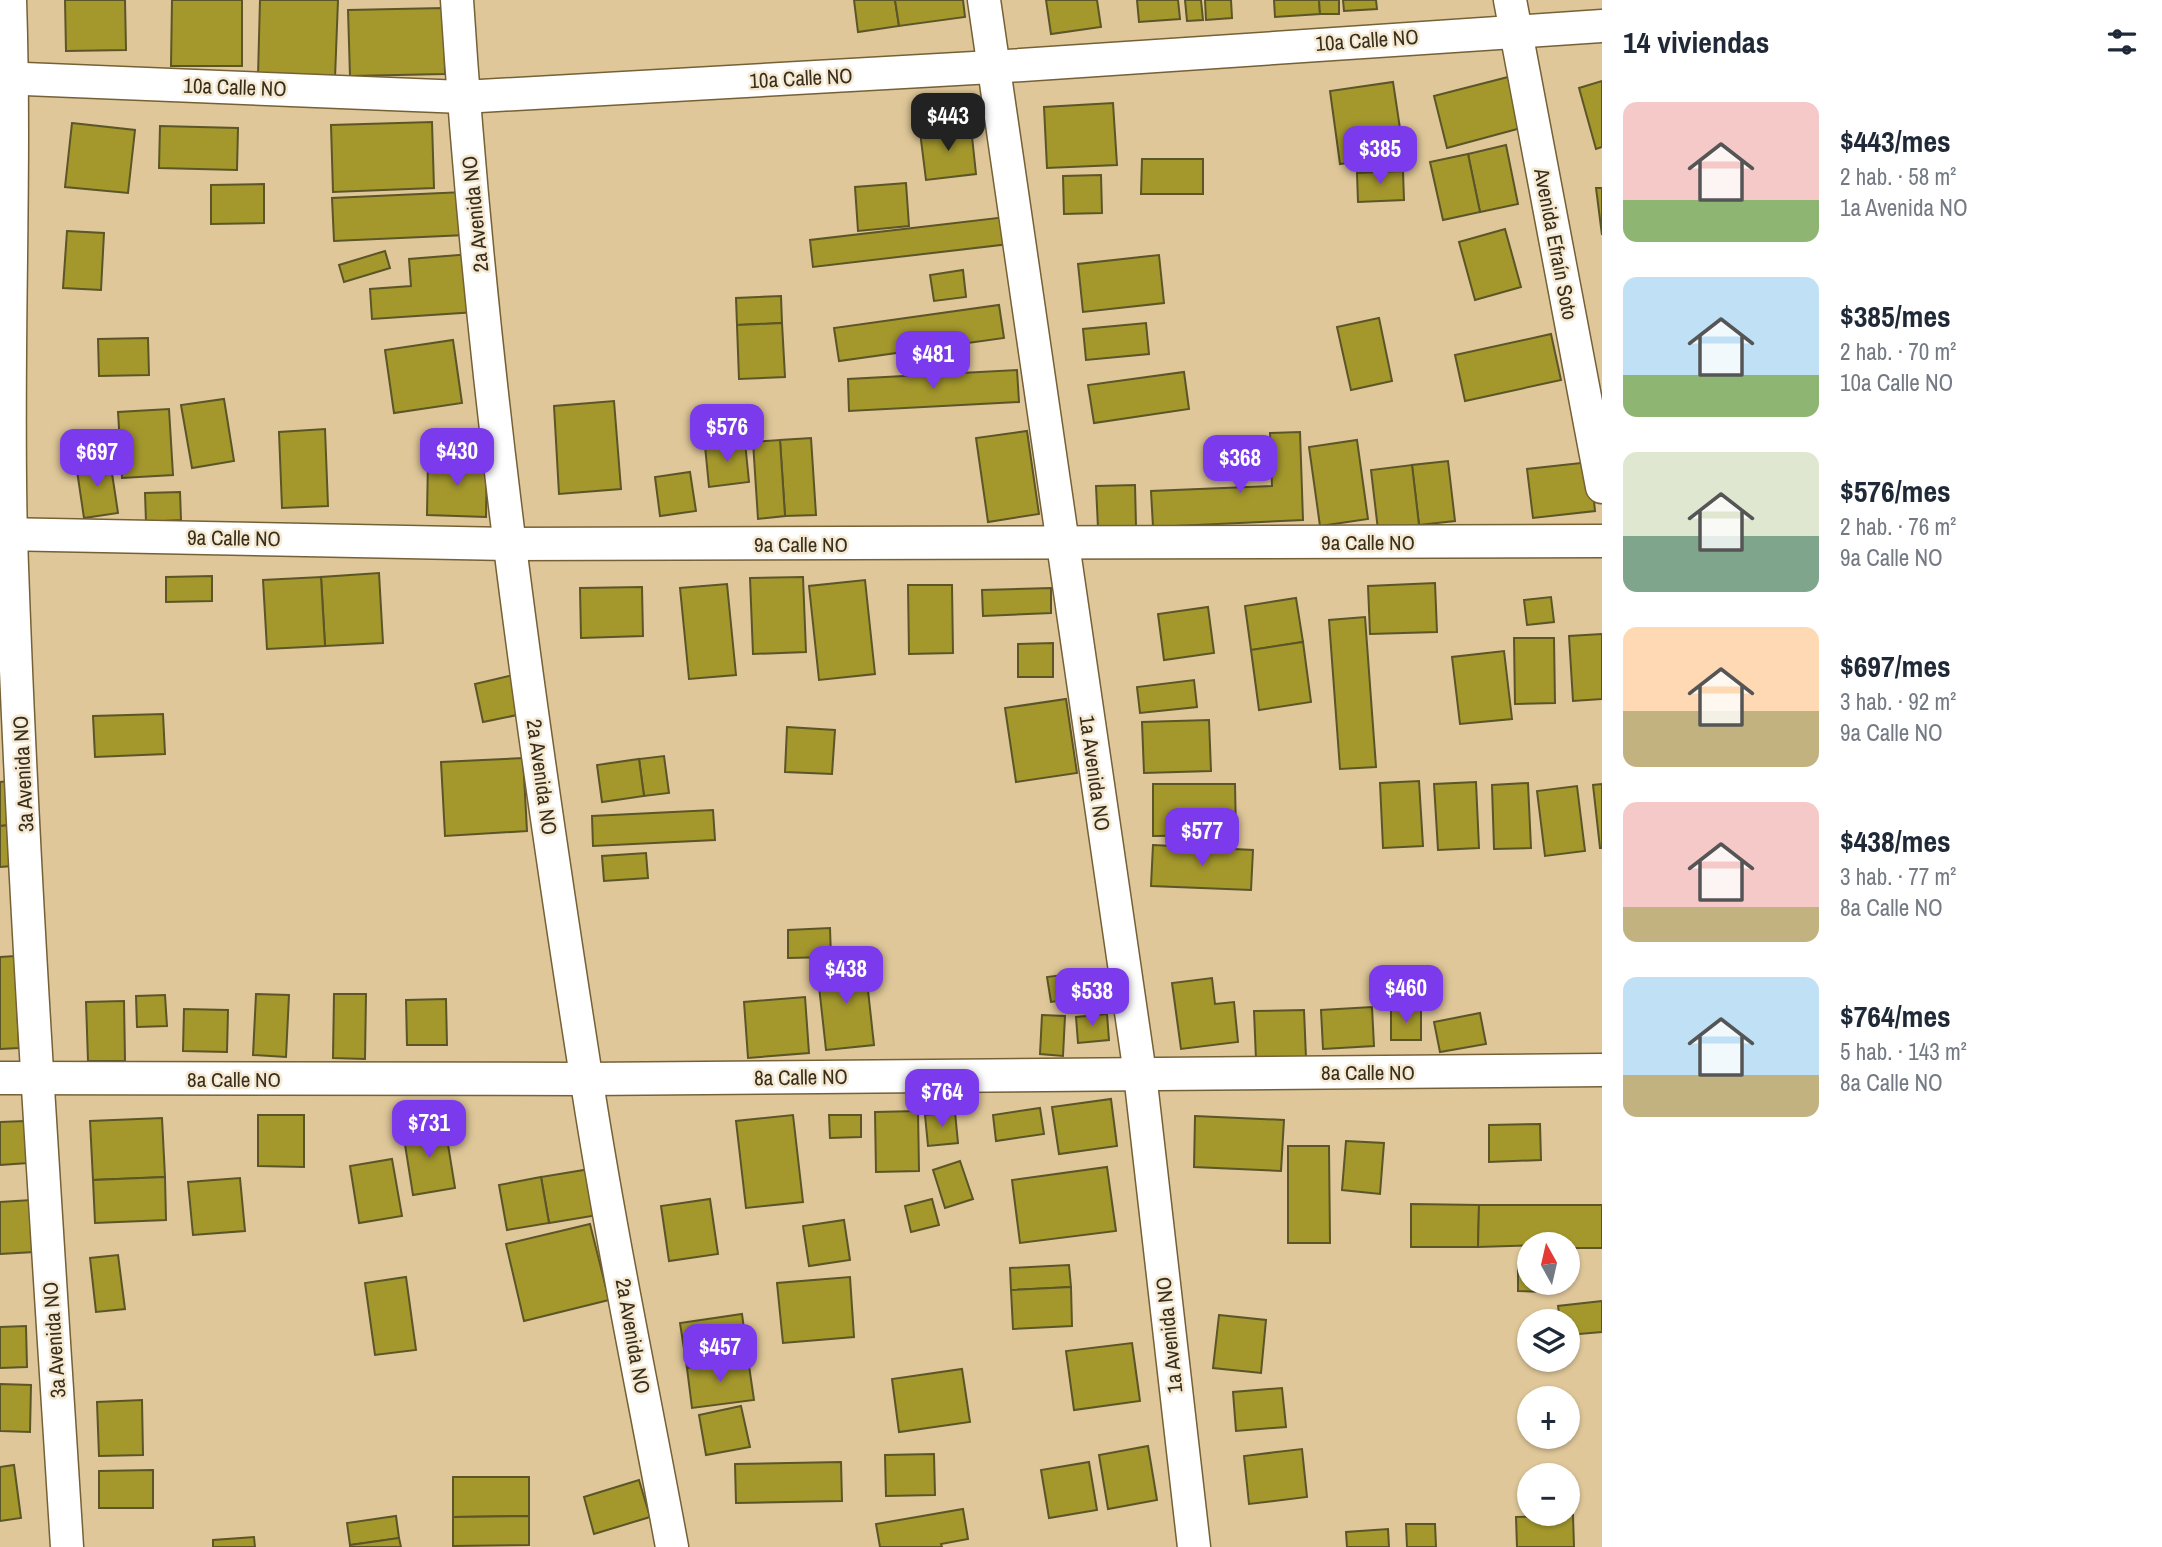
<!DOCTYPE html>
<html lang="es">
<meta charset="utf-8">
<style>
body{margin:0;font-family:"Archivo Narrow",sans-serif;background:#f2f2f3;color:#1f2937;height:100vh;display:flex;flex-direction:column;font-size:26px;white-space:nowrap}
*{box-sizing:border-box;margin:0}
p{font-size:23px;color:#747a83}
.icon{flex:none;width:38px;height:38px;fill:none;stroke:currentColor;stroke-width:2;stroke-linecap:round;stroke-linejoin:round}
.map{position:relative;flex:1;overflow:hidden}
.side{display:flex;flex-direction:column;background:#fff;width:560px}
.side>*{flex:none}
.needle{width:46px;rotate:352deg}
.fabs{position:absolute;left:1517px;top:1232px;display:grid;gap:14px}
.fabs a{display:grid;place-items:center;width:63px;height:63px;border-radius:50%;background:#fff;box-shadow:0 2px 5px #0004;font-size:35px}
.price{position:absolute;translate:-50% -60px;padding:0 16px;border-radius:14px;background:#7c3aed;color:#fff;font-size:23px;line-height:46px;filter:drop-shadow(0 2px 4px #0008)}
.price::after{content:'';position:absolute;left:50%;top:42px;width:21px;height:16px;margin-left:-10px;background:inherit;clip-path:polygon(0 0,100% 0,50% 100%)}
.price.on{background:#222;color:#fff}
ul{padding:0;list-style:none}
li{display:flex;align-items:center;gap:21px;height:175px;padding:0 21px}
li span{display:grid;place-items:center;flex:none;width:196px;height:140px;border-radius:14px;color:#555}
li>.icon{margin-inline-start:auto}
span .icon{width:84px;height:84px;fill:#fffc;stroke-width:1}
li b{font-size:30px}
h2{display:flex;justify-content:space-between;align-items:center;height:84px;padding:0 21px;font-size:30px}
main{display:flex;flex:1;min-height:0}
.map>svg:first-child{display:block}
.building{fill:#a4982d;stroke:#5b5528;stroke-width:2}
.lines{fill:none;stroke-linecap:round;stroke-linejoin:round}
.minor-casing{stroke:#766036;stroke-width:35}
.minor{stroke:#fff;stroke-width:32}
.labels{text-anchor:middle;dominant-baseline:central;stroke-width:5;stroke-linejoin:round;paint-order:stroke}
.street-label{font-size:21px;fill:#382e1c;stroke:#f5e9d2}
</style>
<main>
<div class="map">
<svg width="1602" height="1547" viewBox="0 0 1602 1547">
<rect width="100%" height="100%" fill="#dfc799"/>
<g class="building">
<path d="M 65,0 L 125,0 L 126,50 L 66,51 Z"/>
<path d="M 172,0 L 242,0 L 242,66 L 171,66 Z"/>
<path d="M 260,0 L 338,0 L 335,78 L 258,76 Z"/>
<path d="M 854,0 L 895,0 L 899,26 L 858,32 Z"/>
<path d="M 895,0 L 963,0 L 965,17 L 899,26 Z"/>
<path d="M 1046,0 L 1097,0 L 1101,27 L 1051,34 Z"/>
<path d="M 1137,0 L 1178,0 L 1180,19 L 1139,22 Z"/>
<path d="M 1185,0 L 1201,0 L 1203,20 L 1187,21 Z"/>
<path d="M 1205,0 L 1231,0 L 1232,18 L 1206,20 Z"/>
<path d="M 1274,0 L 1319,0 L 1320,14 L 1275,17 Z"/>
<path d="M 1319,0 L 1339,0 L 1339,14 L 1320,14 Z"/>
<path d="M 1343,0 L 1376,0 L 1377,9 L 1344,11 Z"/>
<path d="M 444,8 L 445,74 L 350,76 L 348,10 Z"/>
<path d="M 1508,77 L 1521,128 L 1447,148 L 1434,96 Z"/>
<path d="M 1602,81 L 1602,147 L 1596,149 L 1579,88 Z"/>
<path d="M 1393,82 L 1404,155 L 1340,164 L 1330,91 Z"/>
<path d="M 1113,103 L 1117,165 L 1047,168 L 1044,107 Z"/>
<path d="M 432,122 L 434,188 L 333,192 L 331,125 Z"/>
<path d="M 72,123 L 135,130 L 128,193 L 65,187 Z"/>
<path d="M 160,126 L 238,128 L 237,170 L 159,168 Z"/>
<path d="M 971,127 L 976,174 L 926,180 L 920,132 Z"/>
<path d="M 1506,145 L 1518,204 L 1480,212 L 1468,154 Z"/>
<path d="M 1468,154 L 1480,212 L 1443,220 L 1430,162 Z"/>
<path d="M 1142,159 L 1203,159 L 1203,194 L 1141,194 Z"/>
<path d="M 1403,171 L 1404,200 L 1358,202 L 1357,173 Z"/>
<path d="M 1101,175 L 1102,213 L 1064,214 L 1063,176 Z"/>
<path d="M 906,183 L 909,226 L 858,231 L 855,187 Z"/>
<path d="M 264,184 L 264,223 L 211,224 L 211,185 Z"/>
<path d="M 1596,188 L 1602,188 L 1602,235 Z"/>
<path d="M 464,192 L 466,235 L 334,241 L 332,198 Z"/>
<path d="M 1006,217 L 1009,244 L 813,267 L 810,240 Z"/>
<path d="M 1505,229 L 1521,287 L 1475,300 L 1459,242 Z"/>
<path d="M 67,231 L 104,233 L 101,290 L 63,288 Z"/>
<path d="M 385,251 L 390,268 L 344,282 L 339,265 Z"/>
<path d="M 471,254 L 476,312 L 372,319 L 370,289 L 411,286 L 409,259 Z"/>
<path d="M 1159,255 L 1164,303 L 1083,312 L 1078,264 Z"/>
<path d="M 963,270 L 966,297 L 934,301 L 930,275 Z"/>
<path d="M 781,296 L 782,323 L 737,325 L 736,298 Z"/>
<path d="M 999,305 L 1004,338 L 839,361 L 834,328 Z"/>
<path d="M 1379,318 L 1392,381 L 1351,390 L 1337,327 Z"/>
<path d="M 782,323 L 785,377 L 739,379 L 737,325 Z"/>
<path d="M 1146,323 L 1149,354 L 1086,360 L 1083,329 Z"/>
<path d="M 1551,334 L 1561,380 L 1465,401 L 1455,355 Z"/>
<path d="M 148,338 L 149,375 L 99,376 L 98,339 Z"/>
<path d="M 453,340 L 462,403 L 394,413 L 385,350 Z"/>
<path d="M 1017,370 L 1019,402 L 849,411 L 848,379 Z"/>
<path d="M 1184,372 L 1189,409 L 1094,423 L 1088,385 Z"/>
<path d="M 224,399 L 234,461 L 192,468 L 181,405 Z"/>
<path d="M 614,401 L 621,489 L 559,494 L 554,406 Z"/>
<path d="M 169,409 L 173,475 L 122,478 L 118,412 Z"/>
<path d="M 325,429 L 328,506 L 282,508 L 279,432 Z"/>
<path d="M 1027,431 L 1039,514 L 988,522 L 976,438 Z"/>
<path d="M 1300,432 L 1303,520 L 1153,527 L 1151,491 L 1272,486 L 1270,433 Z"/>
<path d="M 811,438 L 816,515 L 785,516 L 780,440 Z"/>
<path d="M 780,440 L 785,516 L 758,519 L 753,442 Z"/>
<path d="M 1357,440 L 1368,519 L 1320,526 L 1309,447 Z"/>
<path d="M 745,442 L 749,482 L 709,487 L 705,446 Z"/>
<path d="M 428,459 L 487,461 L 486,517 L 427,515 Z"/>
<path d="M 110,460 L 118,513 L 84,518 L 76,464 Z"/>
<path d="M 1448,461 L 1455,521 L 1419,525 L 1412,465 Z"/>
<path d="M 1590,462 L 1595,511 L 1533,518 L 1527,469 Z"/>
<path d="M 1412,465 L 1419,525 L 1378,530 L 1371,470 Z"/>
<path d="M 690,472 L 696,511 L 660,516 L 655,477 Z"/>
<path d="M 1135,485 L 1136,527 L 1098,528 L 1096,486 Z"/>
<path d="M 180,492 L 181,520 L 146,522 L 145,493 Z"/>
<path d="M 379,573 L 383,643 L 325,646 L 321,577 Z"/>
<path d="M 212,576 L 212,601 L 166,602 L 166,577 Z"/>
<path d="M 321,577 L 325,646 L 267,649 L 263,580 Z"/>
<path d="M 803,577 L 806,652 L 753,654 L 750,578 Z"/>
<path d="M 865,580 L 875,674 L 819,680 L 809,586 Z"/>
<path d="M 1435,583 L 1437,632 L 1370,634 L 1368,586 Z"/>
<path d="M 727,584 L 736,675 L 689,679 L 680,588 Z"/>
<path d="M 908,585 L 952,585 L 953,653 L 909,654 Z"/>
<path d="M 642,587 L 643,636 L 581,638 L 580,588 Z"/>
<path d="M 1051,588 L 1051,613 L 983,616 L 982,590 Z"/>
<path d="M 1551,597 L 1554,622 L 1527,625 L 1524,600 Z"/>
<path d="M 1296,598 L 1303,642 L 1251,650 L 1245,606 Z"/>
<path d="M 1208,607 L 1214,653 L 1164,660 L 1158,614 Z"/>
<path d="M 1365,617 L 1376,767 L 1340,769 L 1329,620 Z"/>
<path d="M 1602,634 L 1602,699 L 1573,701 L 1569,636 Z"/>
<path d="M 1514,638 L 1554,638 L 1555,703 L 1515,704 Z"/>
<path d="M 1303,642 L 1311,702 L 1259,710 L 1251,650 Z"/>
<path d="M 1053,643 L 1053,677 L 1018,677 L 1018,644 Z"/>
<path d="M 1504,651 L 1512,719 L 1460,724 L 1452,657 Z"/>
<path d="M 513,675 L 522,714 L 483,722 L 475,684 Z"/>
<path d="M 1194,680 L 1197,707 L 1140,713 L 1137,687 Z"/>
<path d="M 1066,699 L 1077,773 L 1016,782 L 1005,708 Z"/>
<path d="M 163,714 L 165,754 L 95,757 L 93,716 Z"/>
<path d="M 1209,720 L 1211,771 L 1144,773 L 1142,722 Z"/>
<path d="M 787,727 L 835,730 L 832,774 L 785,772 Z"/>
<path d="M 664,756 L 669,793 L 644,796 L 639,759 Z"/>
<path d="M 523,758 L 527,831 L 445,836 L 441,762 Z"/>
<path d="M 639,759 L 644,796 L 602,802 L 597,765 Z"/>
<path d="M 18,780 L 21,824 L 0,826 L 0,782 Z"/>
<path d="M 1419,781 L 1423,846 L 1383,848 L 1380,783 Z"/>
<path d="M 1476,782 L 1479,848 L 1438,850 L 1434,784 Z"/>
<path d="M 1528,783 L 1531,848 L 1494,849 L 1492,785 Z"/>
<path d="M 1153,784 L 1235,784 L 1236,835 L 1153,836 Z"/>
<path d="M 1602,784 L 1602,848 L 1600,848 L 1593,785 Z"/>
<path d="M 1577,786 L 1585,851 L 1545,856 L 1537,791 Z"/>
<path d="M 713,810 L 715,840 L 593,846 L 592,816 Z"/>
<path d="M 21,824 L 24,865 L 0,867 L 0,826 Z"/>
<path d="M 1153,845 L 1253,850 L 1251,890 L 1151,886 Z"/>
<path d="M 646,853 L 648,878 L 604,881 L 602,856 Z"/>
<path d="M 830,928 L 831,957 L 788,958 L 788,930 Z"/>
<path d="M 15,956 L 19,1048 L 0,1049 L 0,957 Z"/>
<path d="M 865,963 L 874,1045 L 826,1050 L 817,968 Z"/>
<path d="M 1100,970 L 1103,995 L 1051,1002 L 1047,977 Z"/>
<path d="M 1212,978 L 1215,1004 L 1234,1002 L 1238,1042 L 1181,1049 L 1172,983 Z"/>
<path d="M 256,994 L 289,995 L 286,1057 L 253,1055 Z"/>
<path d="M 334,994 L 366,994 L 365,1059 L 333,1058 Z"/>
<path d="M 165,995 L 167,1026 L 137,1027 L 136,996 Z"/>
<path d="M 805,997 L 809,1053 L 748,1058 L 744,1002 Z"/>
<path d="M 446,999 L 447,1045 L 407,1045 L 406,1000 Z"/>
<path d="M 124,1001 L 125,1061 L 88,1061 L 86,1002 Z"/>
<path d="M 1372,1007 L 1374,1046 L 1323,1049 L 1321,1010 Z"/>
<path d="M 184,1009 L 228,1010 L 227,1052 L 183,1051 Z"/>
<path d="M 1304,1010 L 1306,1058 L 1256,1060 L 1254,1011 Z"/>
<rect x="1391" y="1010" width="30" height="30"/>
<path d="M 1480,1013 L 1486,1044 L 1440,1052 L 1434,1022 Z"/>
<path d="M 1107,1014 L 1109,1040 L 1078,1043 L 1076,1017 Z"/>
<path d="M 1042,1015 L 1065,1016 L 1063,1056 L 1040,1054 Z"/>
<path d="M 1111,1099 L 1117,1146 L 1059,1154 L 1052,1107 Z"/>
<path d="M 1040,1108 L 1044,1134 L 996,1141 L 993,1115 Z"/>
<path d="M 918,1111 L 919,1171 L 876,1172 L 875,1112 Z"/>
<path d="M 955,1112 L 958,1143 L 928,1146 L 925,1115 Z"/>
<path d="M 258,1115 L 304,1115 L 304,1167 L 258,1166 Z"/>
<path d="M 793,1115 L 803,1202 L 746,1208 L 736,1121 Z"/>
<path d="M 829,1115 L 861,1115 L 861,1137 L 830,1138 Z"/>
<path d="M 1195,1116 L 1284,1120 L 1281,1171 L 1194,1167 Z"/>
<path d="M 162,1118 L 165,1177 L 93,1180 L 90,1121 Z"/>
<path d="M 25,1121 L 28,1163 L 0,1165 L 0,1122 Z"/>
<path d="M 1540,1124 L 1541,1160 L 1489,1162 L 1489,1125 Z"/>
<path d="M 445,1126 L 455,1188 L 413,1195 L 403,1132 Z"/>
<path d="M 1346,1141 L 1384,1143 L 1380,1194 L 1342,1190 Z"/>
<path d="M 1288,1146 L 1329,1146 L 1330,1243 L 1288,1243 Z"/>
<path d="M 392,1159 L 402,1216 L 359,1223 L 350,1166 Z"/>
<path d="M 960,1161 L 973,1199 L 945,1208 L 933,1170 Z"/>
<path d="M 1107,1167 L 1116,1231 L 1020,1243 L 1012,1180 Z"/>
<path d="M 590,1169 L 598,1215 L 549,1223 L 541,1177 Z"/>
<path d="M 165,1177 L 166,1220 L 95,1223 L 93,1180 Z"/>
<path d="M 541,1177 L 549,1223 L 507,1230 L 499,1185 Z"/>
<path d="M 240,1178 L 245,1231 L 193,1235 L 188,1182 Z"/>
<path d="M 710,1199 L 718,1254 L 669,1261 L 661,1206 Z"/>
<path d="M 932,1199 L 939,1225 L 911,1232 L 905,1206 Z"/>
<path d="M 31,1200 L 34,1252 L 0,1254 L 0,1202 Z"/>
<path d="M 1411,1204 L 1479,1205 L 1478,1247 L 1411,1247 Z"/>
<path d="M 1479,1205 L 1602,1205 L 1602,1248 L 1568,1248 L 1568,1244 L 1478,1247 Z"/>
<path d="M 844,1220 L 850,1260 L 809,1266 L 803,1226 Z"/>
<path d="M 590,1224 L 609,1300 L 524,1321 L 506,1244 Z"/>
<path d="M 118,1255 L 125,1309 L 96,1312 L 90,1258 Z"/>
<path d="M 1518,1264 L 1530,1264 L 1530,1283 L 1547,1283 L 1547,1292 L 1518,1291 Z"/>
<path d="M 1069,1265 L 1071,1287 L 1011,1290 L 1010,1268 Z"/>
<path d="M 406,1277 L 416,1350 L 375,1355 L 365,1283 Z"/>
<path d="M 850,1277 L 854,1337 L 783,1343 L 777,1283 Z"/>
<path d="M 1071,1287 L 1072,1326 L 1013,1329 L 1011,1290 Z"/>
<path d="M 1602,1301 L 1602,1332 L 1568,1335 L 1568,1321 L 1560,1321 L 1558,1306 Z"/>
<path d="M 742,1314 L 748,1359 L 687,1368 L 680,1323 Z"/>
<path d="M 1219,1315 L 1266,1320 L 1261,1373 L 1213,1368 Z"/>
<path d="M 26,1326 L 27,1367 L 0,1368 L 0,1327 Z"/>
<path d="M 1132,1343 L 1140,1401 L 1074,1410 L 1066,1351 Z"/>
<path d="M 748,1359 L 754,1400 L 692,1408 L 687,1368 Z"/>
<path d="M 962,1369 L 970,1422 L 899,1432 L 892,1379 Z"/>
<path d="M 0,1384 L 31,1385 L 30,1432 L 0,1431 Z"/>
<path d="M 1282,1388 L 1286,1427 L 1236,1431 L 1233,1392 Z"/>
<path d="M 142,1400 L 143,1455 L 99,1456 L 97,1402 Z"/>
<path d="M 741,1406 L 750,1447 L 706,1455 L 699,1415 Z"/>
<path d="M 1148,1446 L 1157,1500 L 1108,1509 L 1099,1455 Z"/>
<path d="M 1302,1449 L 1307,1497 L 1249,1504 L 1244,1456 Z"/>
<path d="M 934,1454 L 935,1495 L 886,1496 L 885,1455 Z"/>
<path d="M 841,1462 L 842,1501 L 736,1503 L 735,1464 Z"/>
<path d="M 1089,1462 L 1097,1510 L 1049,1518 L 1041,1470 Z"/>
<path d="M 14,1465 L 21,1518 L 0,1521 L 0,1467 Z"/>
<path d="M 153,1470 L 153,1508 L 99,1508 L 99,1471 Z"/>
<path d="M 453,1477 L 529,1477 L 529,1516 L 453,1517 Z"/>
<path d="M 639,1480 L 650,1517 L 594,1534 L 584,1497 Z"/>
<path d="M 963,1509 L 968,1539 L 941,1544 L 942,1547 L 880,1547 L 876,1524 Z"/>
<path d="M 1573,1515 L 1574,1547 L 1517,1547 L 1516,1517 Z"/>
<path d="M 396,1516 L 399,1538 L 350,1545 L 347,1523 Z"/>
<path d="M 529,1516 L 529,1545 L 453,1546 L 453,1517 Z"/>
<path d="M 1406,1524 L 1435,1524 L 1436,1547 L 1407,1547 Z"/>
<path d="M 1388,1529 L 1389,1547 L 1347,1547 L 1346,1532 Z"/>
<path d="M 254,1537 L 255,1547 L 213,1547 L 213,1540 Z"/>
<path d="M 399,1538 L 401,1547 L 350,1547 L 350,1545 Z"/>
</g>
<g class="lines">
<g class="minor-casing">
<g id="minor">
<path d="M 10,0 C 16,179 6,358 11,537 C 22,874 46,1211 67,1547"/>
<path d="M 457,0 C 480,360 530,719 586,1076 C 610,1233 643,1390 672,1547"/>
<path d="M 984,0 L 1140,1074 L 1194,1547"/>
<path d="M 1510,0 L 1602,487"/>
<path d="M 0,78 L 463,97 L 992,67 L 1602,26"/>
<path d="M 0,534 L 508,544 L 1602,541"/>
<path d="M 0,1078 L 586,1079 L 1602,1070"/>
</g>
</g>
<use href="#minor" class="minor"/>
</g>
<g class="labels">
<g class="street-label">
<text transform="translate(1367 40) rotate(-4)">10a Calle NO</text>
<text transform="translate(801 78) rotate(-3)">10a Calle NO</text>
<text transform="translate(235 87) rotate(2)">10a Calle NO</text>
<text transform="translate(475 214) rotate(-96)">2a Avenida NO</text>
<text transform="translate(1556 244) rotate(79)">Avenida Efraín Soto</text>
<text transform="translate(234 538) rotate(1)">9a Calle NO</text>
<text x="1368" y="542">9a Calle NO</text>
<text x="801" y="544">9a Calle NO</text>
<text transform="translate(1095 773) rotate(82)">1a Avenida NO</text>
<text transform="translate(23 774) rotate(-93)">3a Avenida NO</text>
<text transform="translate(542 777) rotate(82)">2a Avenida NO</text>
<text x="1368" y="1072">8a Calle NO</text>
<text transform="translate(801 1077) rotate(-1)">8a Calle NO</text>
<text x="234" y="1079">8a Calle NO</text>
<text transform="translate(1169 1335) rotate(-96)">1a Avenida NO</text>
<text transform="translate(633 1336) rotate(80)">2a Avenida NO</text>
<text transform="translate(54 1340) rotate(-94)">3a Avenida NO</text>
</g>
</g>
</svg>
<div class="fabs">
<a><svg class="needle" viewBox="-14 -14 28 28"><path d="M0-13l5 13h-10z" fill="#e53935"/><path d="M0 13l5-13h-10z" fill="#747a83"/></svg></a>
<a><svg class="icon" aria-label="layers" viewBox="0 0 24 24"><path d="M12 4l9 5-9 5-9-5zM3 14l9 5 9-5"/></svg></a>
<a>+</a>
<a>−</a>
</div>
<b class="price on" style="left:948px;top:153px">$443</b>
<b class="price" style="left:1380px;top:186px">$385</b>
<b class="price" style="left:933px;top:391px">$481</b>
<b class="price" style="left:727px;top:464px">$576</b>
<b class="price" style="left:457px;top:488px">$430</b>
<b class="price" style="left:97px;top:489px">$697</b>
<b class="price" style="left:1240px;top:495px">$368</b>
<b class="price" style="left:1202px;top:868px">$577</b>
<b class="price" style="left:846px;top:1006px">$438</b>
<b class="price" style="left:1406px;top:1025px">$460</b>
<b class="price" style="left:1092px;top:1028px">$538</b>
<b class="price" style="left:942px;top:1129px">$764</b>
<b class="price" style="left:429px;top:1160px">$731</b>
<b class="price" style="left:720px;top:1384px">$457</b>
</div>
<section class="side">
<h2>14 viviendas<svg class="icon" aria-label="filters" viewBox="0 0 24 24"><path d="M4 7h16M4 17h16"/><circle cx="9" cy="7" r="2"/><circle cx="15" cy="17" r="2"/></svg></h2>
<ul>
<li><span style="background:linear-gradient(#f6c9c9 70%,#8fb573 0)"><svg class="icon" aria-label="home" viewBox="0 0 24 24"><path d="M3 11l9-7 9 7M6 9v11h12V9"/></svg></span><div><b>$443/mes</b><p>2 hab. · 58 m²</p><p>1a Avenida NO</p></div></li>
<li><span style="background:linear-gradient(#bfe0f5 70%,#8fb573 0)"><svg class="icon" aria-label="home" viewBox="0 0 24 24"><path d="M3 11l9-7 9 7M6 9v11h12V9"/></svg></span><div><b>$385/mes</b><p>2 hab. · 70 m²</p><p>10a Calle NO</p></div></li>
<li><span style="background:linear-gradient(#dfe7d0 60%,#7fa58c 0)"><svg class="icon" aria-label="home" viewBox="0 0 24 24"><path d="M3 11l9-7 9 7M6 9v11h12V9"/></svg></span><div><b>$576/mes</b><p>2 hab. · 76 m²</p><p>9a Calle NO</p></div></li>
<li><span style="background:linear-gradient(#ffd9b3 60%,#c2b280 0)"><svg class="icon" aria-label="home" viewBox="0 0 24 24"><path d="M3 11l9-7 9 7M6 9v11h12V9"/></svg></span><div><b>$697/mes</b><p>3 hab. · 92 m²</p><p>9a Calle NO</p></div></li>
<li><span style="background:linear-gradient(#f6c9c9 75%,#c2b280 0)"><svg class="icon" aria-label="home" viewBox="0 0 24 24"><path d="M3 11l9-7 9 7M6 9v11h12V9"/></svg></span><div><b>$438/mes</b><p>3 hab. · 77 m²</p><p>8a Calle NO</p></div></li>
<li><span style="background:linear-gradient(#bfe0f5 70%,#c2b280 0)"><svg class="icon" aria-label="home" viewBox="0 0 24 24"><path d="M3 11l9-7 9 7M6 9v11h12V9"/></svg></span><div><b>$764/mes</b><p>5 hab. · 143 m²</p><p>8a Calle NO</p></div></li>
</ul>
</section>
</main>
